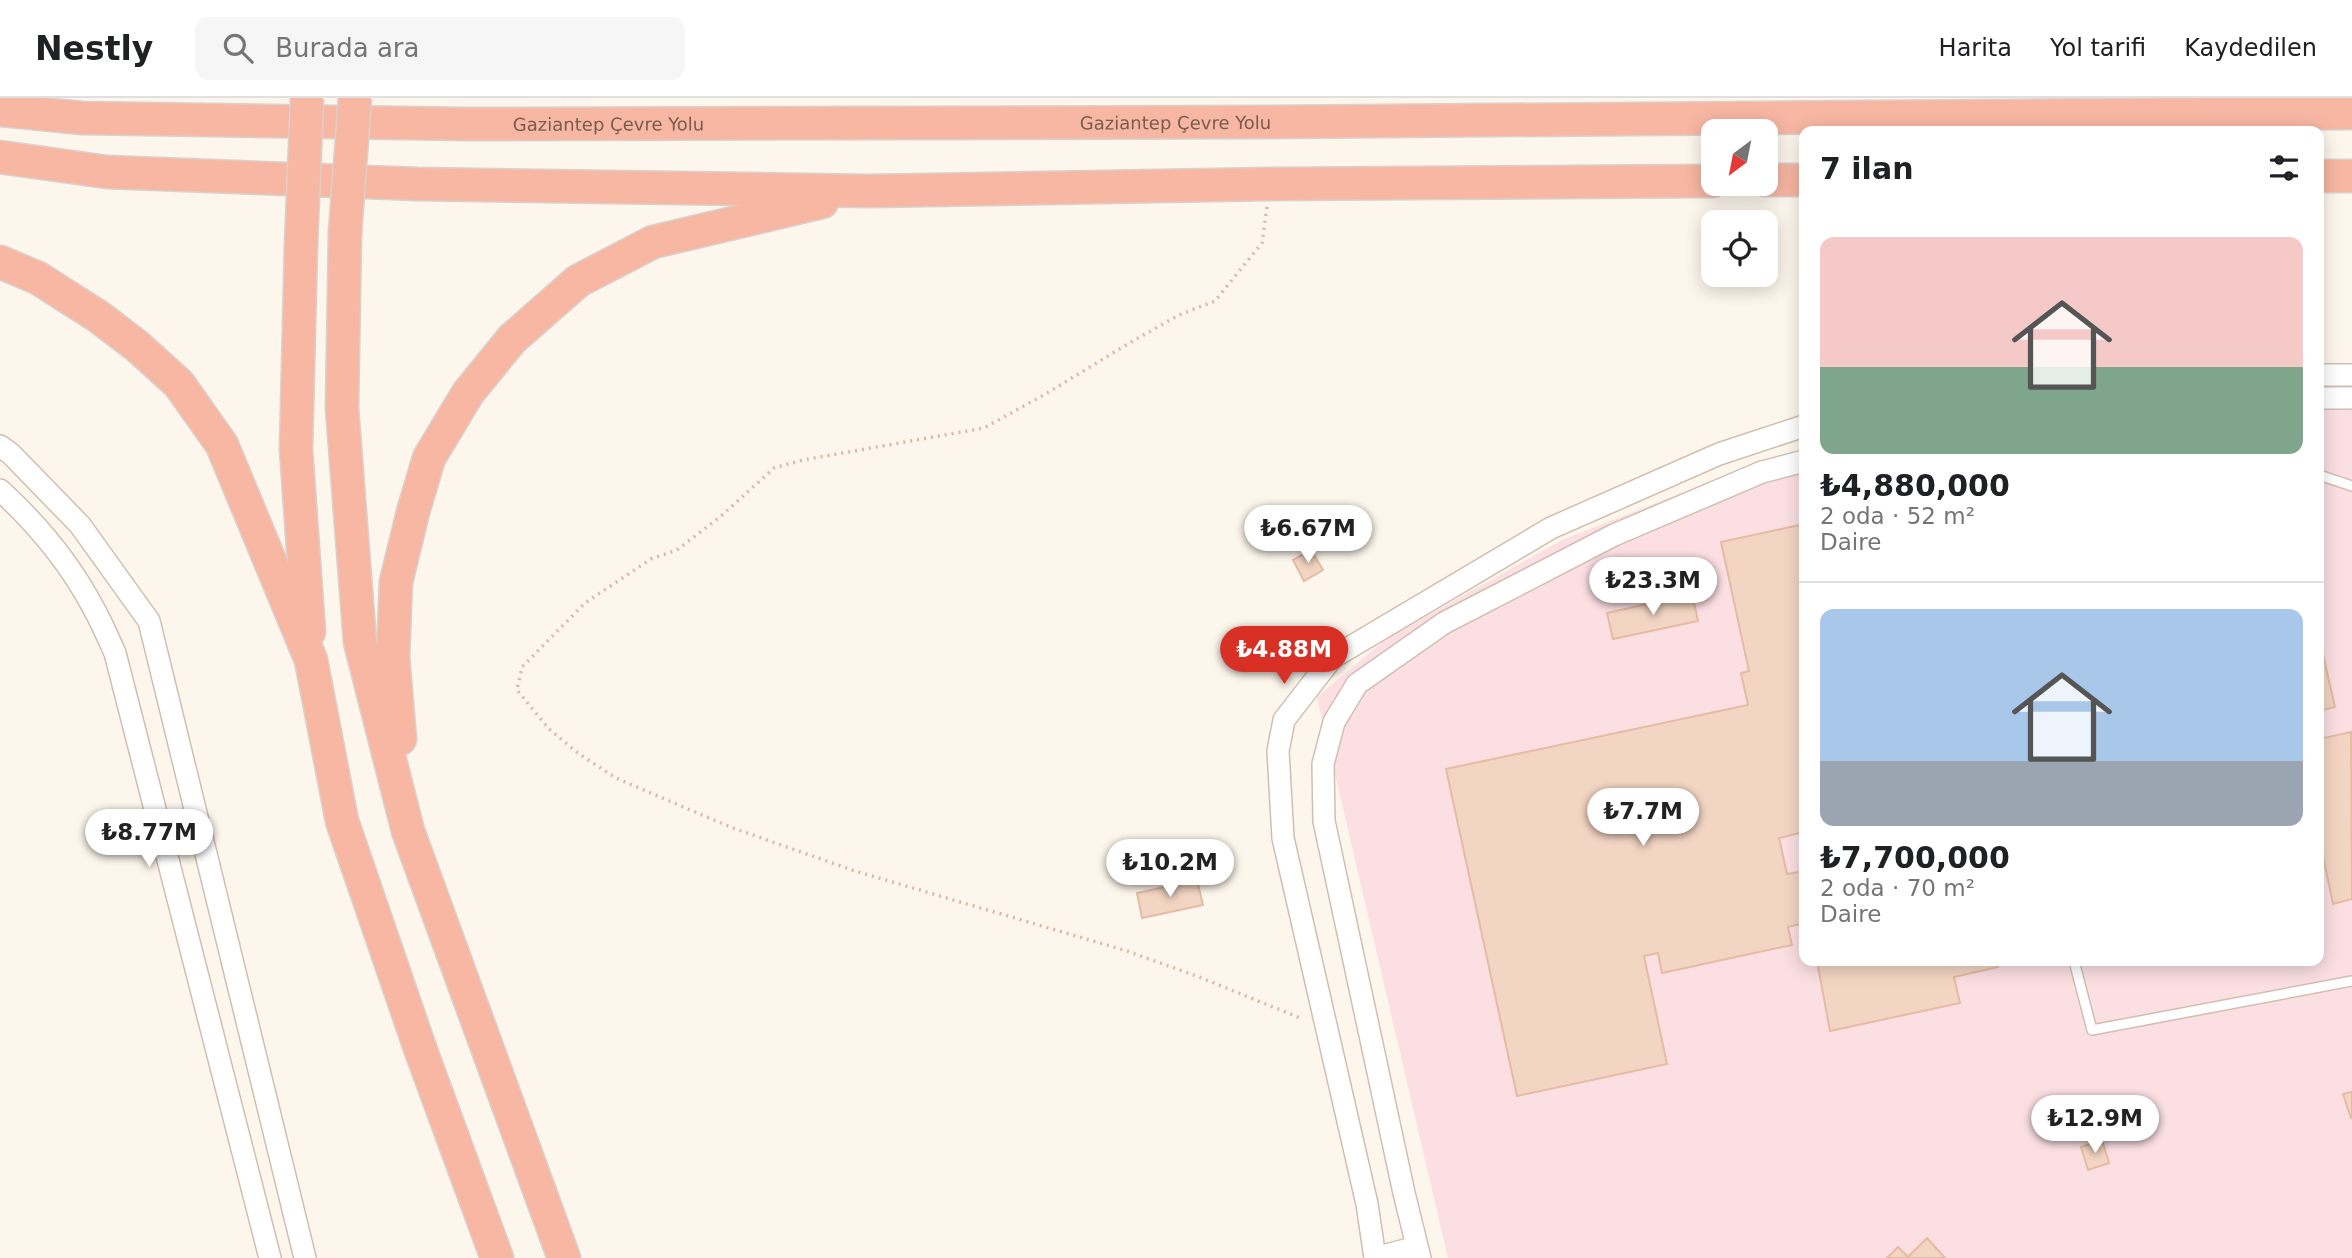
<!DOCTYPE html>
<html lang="tr">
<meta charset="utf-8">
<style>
body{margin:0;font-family:"DejaVu Sans",sans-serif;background:#f6f6f6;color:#202124;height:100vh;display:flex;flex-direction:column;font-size:26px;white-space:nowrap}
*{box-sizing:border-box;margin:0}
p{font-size:23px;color:#757577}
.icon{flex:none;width:38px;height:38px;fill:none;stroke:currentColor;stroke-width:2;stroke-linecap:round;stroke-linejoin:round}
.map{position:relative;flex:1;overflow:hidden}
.side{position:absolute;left:1799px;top:28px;width:525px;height:840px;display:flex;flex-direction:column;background:#fff;border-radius:14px;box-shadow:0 4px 18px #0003}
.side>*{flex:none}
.needle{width:46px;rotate:212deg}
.fabs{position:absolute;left:1701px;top:21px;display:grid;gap:14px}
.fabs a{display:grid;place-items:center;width:77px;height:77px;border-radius:14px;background:#fff;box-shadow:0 4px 18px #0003;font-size:35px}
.price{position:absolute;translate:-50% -60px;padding:0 16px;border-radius:24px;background:#fff;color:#222;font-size:23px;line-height:46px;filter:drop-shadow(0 2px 4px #0008)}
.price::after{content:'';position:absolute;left:50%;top:42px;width:21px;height:16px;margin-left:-10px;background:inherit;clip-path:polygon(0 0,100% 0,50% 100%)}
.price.active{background:#d93025;color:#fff}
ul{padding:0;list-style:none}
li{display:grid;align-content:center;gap:14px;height:371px;padding:0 21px}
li+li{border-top:2px solid #e0e0e0}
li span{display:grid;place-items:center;height:217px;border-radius:14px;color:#555}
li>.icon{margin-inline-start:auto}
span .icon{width:126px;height:126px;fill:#fffc;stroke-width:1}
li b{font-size:30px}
h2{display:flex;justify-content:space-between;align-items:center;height:84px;padding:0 21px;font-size:30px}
header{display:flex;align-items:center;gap:42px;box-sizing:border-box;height:98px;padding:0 35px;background:#fff;border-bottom:2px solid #e0e0e0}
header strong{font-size:33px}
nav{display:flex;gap:38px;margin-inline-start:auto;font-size:24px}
.search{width:490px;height:63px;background:#f6f6f6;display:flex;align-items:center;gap:18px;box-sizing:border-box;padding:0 24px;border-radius:14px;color:#757577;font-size:26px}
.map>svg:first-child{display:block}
.medical{fill:#fbdfe3}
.building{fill:#f3d5c3;stroke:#e6bba3;stroke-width:2}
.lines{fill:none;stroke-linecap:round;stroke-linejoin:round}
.service-casing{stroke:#d1beb0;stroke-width:12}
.tertiary-casing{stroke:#d1beb0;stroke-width:24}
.motorway-casing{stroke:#dad1cd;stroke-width:35}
.path{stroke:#d9b8a5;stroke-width:3.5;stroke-dasharray:2 5;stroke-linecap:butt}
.service{stroke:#fff;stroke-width:9}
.tertiary{stroke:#fff;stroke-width:21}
.motorway{stroke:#f7b7a3;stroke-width:32}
.motorway-bridge-casing{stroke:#dad1cd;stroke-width:35;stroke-linecap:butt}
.motorway-bridge{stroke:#f7b7a3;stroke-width:32}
.labels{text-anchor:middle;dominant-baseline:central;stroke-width:5;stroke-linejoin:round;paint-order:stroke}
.street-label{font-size:18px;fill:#7a5c4d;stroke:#fffaf3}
</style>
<header>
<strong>Nestly</strong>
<div class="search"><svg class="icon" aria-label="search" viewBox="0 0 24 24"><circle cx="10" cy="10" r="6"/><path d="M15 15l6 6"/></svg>Burada ara</div>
<nav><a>Harita</a><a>Yol tarifi</a><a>Kaydedilen</a></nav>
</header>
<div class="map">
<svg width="2352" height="1160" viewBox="0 0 2352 1160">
<rect width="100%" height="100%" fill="#fdf6ec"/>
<path class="medical" d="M 2319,301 L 2352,307 L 2352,1160 L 1448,1160 L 1317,599 L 1386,541 L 1562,442 L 1674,398 L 1804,353 L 1804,863 L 2319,863 Z"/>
<g class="building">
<path d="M 1804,426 L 1804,734 L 1779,740 L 1787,776 L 1804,773 L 1804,825 L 1788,829 L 1792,847 L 1662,875 L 1658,855 L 1644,858 L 1667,966 L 1517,998 L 1446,671 L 1748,607 L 1741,575 L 1749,573 L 1721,444 Z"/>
<path d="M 1311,452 L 1323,472 L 1304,483 L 1293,462 Z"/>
<path d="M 1692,496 L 1698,523 L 1613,541 L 1607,515 Z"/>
<path d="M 2319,539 L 2335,609 L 2319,613 Z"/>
<path d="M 2351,634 L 2352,801 L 2333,806 L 2319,740 L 2319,641 Z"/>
<path d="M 1197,782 L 1203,807 L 1142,820 L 1137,795 Z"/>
<path d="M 1817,863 L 1997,863 L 1998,869 L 1954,879 L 1960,905 L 1830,933 Z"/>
<path d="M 2352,994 L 2352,1019 L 2351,1020 L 2343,996 Z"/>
<path d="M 2102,1042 L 2109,1065 L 2088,1072 L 2081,1049 Z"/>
<path d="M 1927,1140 L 1945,1160 L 1887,1160 L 1898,1149 L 1908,1159 Z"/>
</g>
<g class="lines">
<g class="service-casing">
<g id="service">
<path d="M 2319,377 L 2352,388"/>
<path d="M 2074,863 L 2092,932 L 2352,883"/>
</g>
</g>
<g class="tertiary-casing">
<g id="tertiary">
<path d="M 2319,277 L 2352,277"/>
<path d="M 2319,300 L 2352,300"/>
<path d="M 0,348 L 11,356 L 80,427 L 149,523 L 305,1160"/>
<path d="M 0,392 C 36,425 71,467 94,511 C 102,525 108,540 115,555 L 270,1160"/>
<path d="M 1375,1160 L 1367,1106 L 1283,740 L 1278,653 L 1284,622 L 1332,560 L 1551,430 L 1719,356 L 1804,328"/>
<path d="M 1375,1160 L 1417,1149"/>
<path d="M 1420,1160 L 1404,1095 L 1324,723 L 1323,666 L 1334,624 L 1357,586 L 1444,525 L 1614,437 L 1762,374 L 1804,363"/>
</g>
</g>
<g class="motorway-casing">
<g id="motorway">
<path id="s1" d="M 0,12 L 82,20 L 467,26 L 1269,24 L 2352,15"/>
<path d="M 0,59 L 107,74 L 418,86 L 869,93 L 1270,86 L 1713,83"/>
<path d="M 2319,78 L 2352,78"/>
<path d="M 1766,82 L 1804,82"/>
<path d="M 345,135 L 342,310 L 360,544 L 408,733 L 564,1160"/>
<path d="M 301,148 L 296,351 L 309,534"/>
<path d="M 0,164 L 38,180 L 99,219 L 137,248 L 179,286 L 222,347 L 311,562 L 342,723 L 421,953 L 497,1160"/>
<path d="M 400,641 L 393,559 L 396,484 L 413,414 L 429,360 L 468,295 L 512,241 L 578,183 L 653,144 L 822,104"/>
</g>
</g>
<path class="path" d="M 1267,109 L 1262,145 L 1215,203 L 1179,217 L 1126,247 L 1049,294 L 984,330 L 803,362 L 774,370 L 720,419 L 677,452 L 651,461 L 585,505 L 522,569 L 517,592 L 549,631 L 579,656 L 616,680 L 674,705 L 733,730 L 855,773 L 1127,853 L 1199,879 L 1303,921"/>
<use href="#service" class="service"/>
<use href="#tertiary" class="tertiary"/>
<use href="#motorway" class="motorway"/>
<g class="motorway-bridge-casing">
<g id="motorway-bridge">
<path d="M 345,135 L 355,0"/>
<path d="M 301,148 L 307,0"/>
</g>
</g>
<use href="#motorway-bridge" class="motorway-bridge"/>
</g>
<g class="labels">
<g class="street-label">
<text stroke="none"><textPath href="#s1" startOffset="1176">Gaziantep Çevre Yolu</textPath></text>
<text stroke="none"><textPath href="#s1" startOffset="609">Gaziantep Çevre Yolu</textPath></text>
</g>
</g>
</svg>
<div class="fabs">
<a><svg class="needle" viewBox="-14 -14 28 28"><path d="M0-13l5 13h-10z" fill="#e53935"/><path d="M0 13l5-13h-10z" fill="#757577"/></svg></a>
<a><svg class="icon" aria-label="locate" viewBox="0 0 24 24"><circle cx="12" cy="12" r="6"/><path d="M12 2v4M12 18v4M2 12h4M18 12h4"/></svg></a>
</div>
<b class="price" style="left:1308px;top:467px">₺6.67M</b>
<b class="price" style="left:1653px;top:519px">₺23.3M</b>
<b class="price active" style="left:1284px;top:588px">₺4.88M</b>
<b class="price" style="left:1643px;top:750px">₺7.7M</b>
<b class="price" style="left:149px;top:771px">₺8.77M</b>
<b class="price" style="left:1170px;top:801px">₺10.2M</b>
<b class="price" style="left:2095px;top:1057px">₺12.9M</b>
<section class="side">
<h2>7 ilan<svg class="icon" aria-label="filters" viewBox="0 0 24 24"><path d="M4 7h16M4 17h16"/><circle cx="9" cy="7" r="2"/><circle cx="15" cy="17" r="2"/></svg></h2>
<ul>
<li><span style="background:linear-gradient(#f6c9c9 60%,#7fa58c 0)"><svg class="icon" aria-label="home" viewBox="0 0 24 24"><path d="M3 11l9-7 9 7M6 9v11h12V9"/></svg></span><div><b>₺4,880,000</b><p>2 oda · 52 m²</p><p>Daire</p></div></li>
<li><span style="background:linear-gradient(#a9c7e8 70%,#9aa5b1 0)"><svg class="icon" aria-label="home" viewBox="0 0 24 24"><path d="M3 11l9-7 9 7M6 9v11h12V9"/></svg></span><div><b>₺7,700,000</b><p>2 oda · 70 m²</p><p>Daire</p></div></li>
</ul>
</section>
</div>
